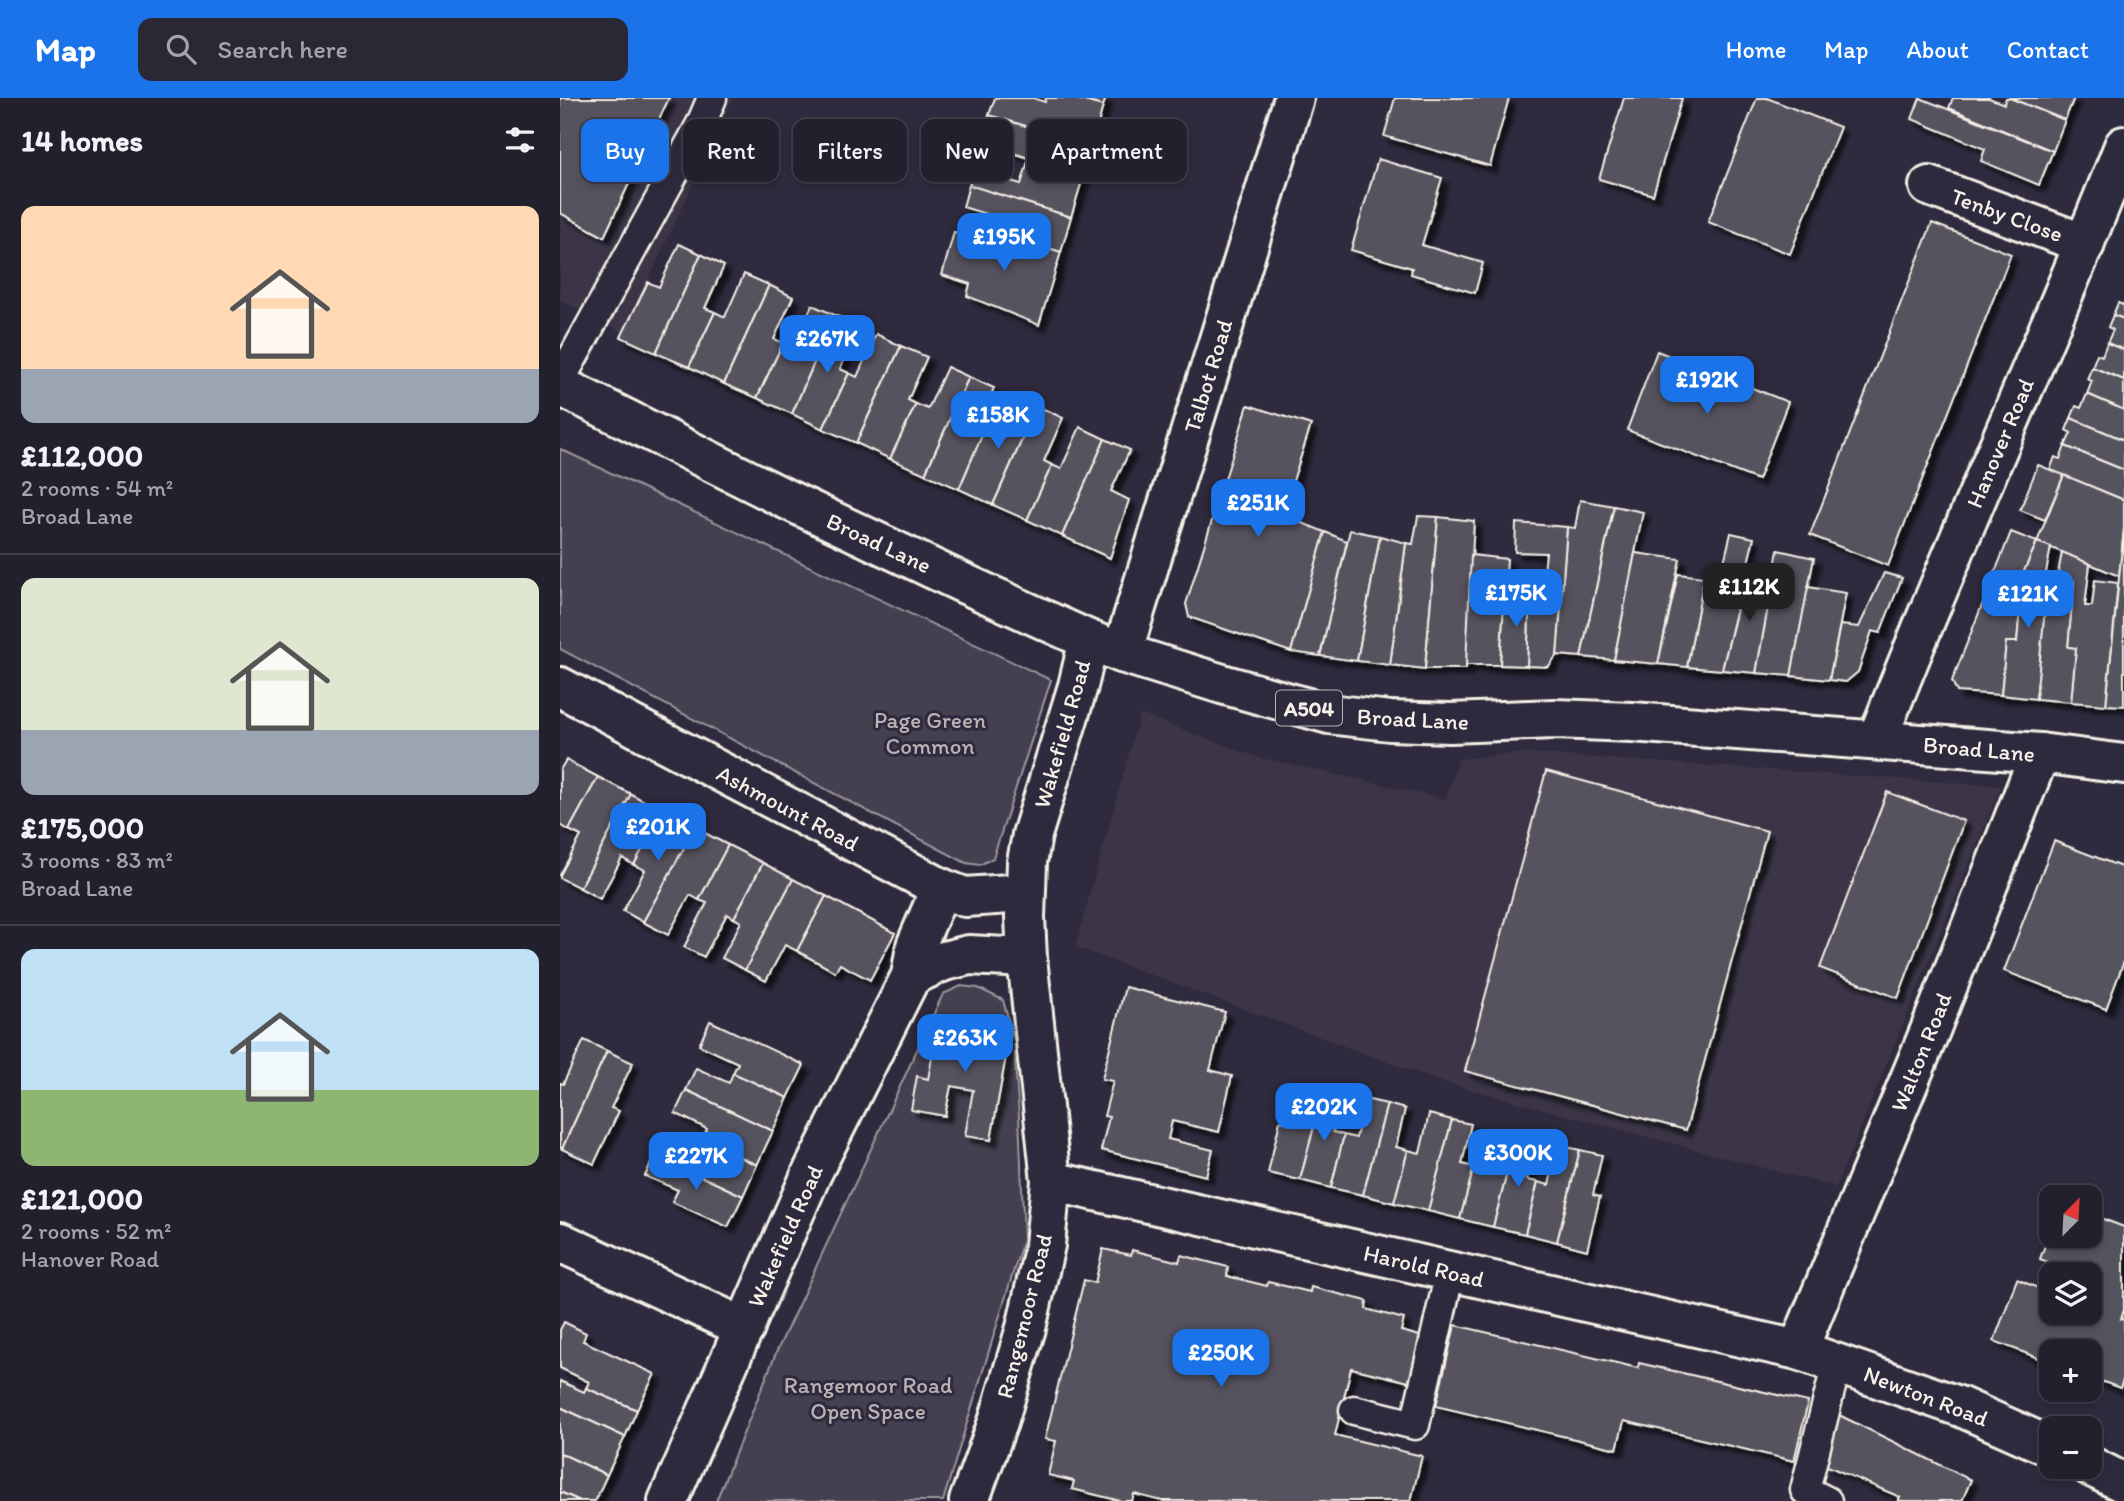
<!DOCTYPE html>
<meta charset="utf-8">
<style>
body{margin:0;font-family:Itim,sans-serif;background:#2b2836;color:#f1f3f6;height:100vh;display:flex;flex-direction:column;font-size:26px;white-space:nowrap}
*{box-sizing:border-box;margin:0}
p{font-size:23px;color:#a3a3aa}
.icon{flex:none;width:38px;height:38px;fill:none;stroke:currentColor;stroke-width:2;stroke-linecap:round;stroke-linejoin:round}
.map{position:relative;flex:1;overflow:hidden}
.side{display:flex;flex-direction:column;background:#23202e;width:560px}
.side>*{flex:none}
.hud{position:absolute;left:21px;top:21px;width:665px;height:63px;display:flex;gap:14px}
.needle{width:46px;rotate:24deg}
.buttons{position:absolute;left:1479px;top:1087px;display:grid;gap:14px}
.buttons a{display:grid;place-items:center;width:63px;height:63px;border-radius:14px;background:#23202e;box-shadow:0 4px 10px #0003,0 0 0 2px #403e4a;font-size:35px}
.price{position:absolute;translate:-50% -60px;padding:0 16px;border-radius:14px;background:#1a73e8;color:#fff;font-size:23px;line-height:46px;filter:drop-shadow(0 2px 4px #0008)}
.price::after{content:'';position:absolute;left:50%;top:42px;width:21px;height:16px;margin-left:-10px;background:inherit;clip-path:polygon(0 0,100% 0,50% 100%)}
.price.on{background:#222;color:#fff}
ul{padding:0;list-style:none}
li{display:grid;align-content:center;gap:14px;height:371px;padding:0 21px}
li+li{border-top:2px solid #403e4a}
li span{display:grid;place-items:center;height:217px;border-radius:14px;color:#555}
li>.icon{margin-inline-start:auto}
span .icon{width:126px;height:126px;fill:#fffc;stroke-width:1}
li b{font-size:30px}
h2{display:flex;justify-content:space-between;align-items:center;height:84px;padding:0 21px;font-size:30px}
.chip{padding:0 24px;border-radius:14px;background:#23202e;box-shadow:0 4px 10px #0003,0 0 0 2px #403e4a;font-size:24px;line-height:63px}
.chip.on{background:#1a73e8;color:#fff}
header{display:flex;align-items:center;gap:42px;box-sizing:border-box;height:98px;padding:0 35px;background:#1a73e8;color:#fff}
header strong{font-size:33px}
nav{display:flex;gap:38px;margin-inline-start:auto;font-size:24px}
.search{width:490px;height:63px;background:#2b2836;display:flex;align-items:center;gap:18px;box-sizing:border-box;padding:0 24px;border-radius:14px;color:#a3a3aa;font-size:26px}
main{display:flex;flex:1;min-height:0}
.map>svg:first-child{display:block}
.built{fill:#3b3647}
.green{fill:#454050;stroke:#9c989c;stroke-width:2}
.building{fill:#56525f;stroke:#f4f1e8;stroke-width:2;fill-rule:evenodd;filter:url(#shadow)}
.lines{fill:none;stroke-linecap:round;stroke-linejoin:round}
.service-casing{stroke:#f4f1e8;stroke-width:33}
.minor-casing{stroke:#f4f1e8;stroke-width:44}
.primary-casing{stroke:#f4f1e8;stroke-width:44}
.service{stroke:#2f2a3d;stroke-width:28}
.minor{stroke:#2f2a3d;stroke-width:38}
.primary{stroke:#2f2a3d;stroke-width:38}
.labels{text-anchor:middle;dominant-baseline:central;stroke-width:6;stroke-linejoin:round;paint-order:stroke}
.shield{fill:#2f2a3d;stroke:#b9b5b5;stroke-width:2}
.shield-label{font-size:21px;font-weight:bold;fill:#f4f1e8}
.street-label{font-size:23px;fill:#f4f1e8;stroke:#2f2a3d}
.park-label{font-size:23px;fill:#b7b3b3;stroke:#2f2a3d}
</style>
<header>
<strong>Map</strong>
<div class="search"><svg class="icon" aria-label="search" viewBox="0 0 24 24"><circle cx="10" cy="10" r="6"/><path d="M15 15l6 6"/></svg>Search here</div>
<nav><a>Home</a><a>Map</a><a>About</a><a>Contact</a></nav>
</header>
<main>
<section class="side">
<h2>14 homes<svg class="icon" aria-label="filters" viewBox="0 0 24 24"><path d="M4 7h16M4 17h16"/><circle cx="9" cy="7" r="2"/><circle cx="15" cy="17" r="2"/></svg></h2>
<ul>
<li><span style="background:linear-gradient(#ffd9b3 75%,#9aa5b1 0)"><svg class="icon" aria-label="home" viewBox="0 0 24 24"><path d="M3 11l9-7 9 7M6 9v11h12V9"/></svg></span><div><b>£112,000</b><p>2 rooms · 54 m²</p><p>Broad Lane</p></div></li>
<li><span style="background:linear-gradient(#dfe7d0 70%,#9aa5b1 0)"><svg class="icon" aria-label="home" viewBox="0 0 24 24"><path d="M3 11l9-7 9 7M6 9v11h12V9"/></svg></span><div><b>£175,000</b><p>3 rooms · 83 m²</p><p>Broad Lane</p></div></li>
<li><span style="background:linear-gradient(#bfe0f5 65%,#8fb573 0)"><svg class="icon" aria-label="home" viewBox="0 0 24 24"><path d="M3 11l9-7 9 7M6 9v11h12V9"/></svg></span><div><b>£121,000</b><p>2 rooms · 52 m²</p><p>Hanover Road</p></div></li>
</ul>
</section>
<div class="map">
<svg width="1564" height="1403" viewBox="0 0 1564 1403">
<defs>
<filter id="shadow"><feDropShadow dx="6" dy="6" stdDeviation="2" flood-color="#0009"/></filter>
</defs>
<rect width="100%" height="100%" fill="#2f2a3d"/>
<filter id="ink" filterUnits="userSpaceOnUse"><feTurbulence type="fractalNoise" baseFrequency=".0143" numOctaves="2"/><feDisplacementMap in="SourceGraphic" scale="14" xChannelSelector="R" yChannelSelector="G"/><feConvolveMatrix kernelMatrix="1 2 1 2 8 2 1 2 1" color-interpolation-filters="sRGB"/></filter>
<g filter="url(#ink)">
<g class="built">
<path d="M 0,0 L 173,0 L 64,235 L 0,202 Z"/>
<path d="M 580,616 L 697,659 L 886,701 L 898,661 L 965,655 L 1441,688 L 1276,1089 L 882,984 L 515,849 Z"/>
</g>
<g class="green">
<path d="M 0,351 L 491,582 L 433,760 L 420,767 L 406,765 L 0,551 Z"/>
<path d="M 401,888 L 418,890 L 443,902 L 453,939 L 459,1018 L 464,1139 L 383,1403 L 156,1403 L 216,1255 L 383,896 Z"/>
</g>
<g class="building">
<path d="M 0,0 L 109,0 L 44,139 L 0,115 Z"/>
<path d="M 435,0 L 473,0 L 485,4 L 486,0 L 514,0 L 543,8 L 532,48 L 429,17 Z"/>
<path d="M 514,0 L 546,0 L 543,8 Z"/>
<path d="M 835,0 L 949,0 L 930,68 L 824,38 Z"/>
<path d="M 1064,0 L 1122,0 L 1093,97 L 1039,81 Z"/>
<path d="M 1197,0 L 1207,0 L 1280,29 L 1230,156 L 1148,124 Z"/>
<path d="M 1360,0 L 1493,53 L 1479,87 L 1421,63 L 1425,51 L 1352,21 Z"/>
<path d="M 1393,0 L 1429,0 L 1444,6 L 1446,0 L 1450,0 L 1505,22 L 1493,53 L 1389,10 Z"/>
<path d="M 1450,0 L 1514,0 L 1505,22 Z"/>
<path d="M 429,17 L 532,48 L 522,83 L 467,67 L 469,60 L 421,45 Z"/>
<path d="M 818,61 L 882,80 L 862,147 L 923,165 L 915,195 L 851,176 L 852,170 L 791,152 Z"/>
<path d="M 467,67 L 522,83 L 511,119 L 409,87 L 414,72 L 461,86 Z"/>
<path d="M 409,87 L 511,119 L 501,154 L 445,137 L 449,123 L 403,109 Z"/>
<path d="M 1372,125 L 1451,156 L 1328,468 L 1250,437 Z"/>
<path d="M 394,134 L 442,147 L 445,137 L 501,154 L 479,227 L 407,198 L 410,186 L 382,177 Z"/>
<path d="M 119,146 L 141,156 L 96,255 L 61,239 L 88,184 L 99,189 Z"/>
<path d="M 141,156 L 164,168 L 145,210 L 155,214 L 129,269 L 96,255 Z"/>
<path d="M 184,176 L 209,187 L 164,286 L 129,269 L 155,214 L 165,219 Z"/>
<path d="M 209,187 L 233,199 L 214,241 L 223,245 L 197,300 L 164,286 Z"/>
<path d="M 1558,205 L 1563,207 L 1564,205 L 1564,221 L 1553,217 Z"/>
<path d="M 252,207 L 275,217 L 232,316 L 197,300 L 223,245 L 233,250 Z"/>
<path d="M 275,217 L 299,228 L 280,271 L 289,275 L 263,331 L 232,316 Z"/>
<path d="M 1553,217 L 1564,221 L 1564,252 L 1547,245 L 1553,232 L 1548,229 Z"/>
<path d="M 316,236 L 341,248 L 296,345 L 263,331 L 289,275 L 297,279 Z"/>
<path d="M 1547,245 L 1564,252 L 1564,282 L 1532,269 L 1537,256 L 1542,258 Z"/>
<path d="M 341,248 L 367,259 L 348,302 L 356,306 L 330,361 L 296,345 Z"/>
<path d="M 1097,253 L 1228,304 L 1198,382 L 1067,332 Z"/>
<path d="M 387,269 L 409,279 L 365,376 L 330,361 L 356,306 L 368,311 Z"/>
<path d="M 1532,269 L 1564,282 L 1564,312 L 1527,296 L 1532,283 L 1527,281 Z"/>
<path d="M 409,279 L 434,290 L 415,332 L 423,335 L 399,391 L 365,376 Z"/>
<path d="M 1527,296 L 1564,312 L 1564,342 L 1511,320 L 1516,308 L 1521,310 Z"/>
<path d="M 450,297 L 477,308 L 433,407 L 399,391 L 423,335 L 431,339 Z"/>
<path d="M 688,307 L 751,327 L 722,417 L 765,434 L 731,554 L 629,519 L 626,506 Z"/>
<path d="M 477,308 L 503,320 L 484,363 L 492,367 L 467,422 L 433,407 Z"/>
<path d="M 1511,320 L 1564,342 L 1564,372 L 1505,348 L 1511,335 L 1506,332 Z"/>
<path d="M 520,329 L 545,341 L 502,438 L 467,422 L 492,367 L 501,371 Z"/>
<path d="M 545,341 L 570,352 L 551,393 L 569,402 L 550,460 L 502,438 Z"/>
<path d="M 1505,348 L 1564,372 L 1564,402 L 1490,372 L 1495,359 L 1500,361 Z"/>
<path d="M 1478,367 L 1504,377 L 1485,422 L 1460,412 Z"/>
<path d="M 1504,377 L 1564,402 L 1564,431 L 1559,478 L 1477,444 Z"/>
<path d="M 1020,402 L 1054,408 L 1021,559 L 997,557 L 1007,429 L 1015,430 Z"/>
<path d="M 1054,408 L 1083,414 L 1054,562 L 1021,559 Z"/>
<path d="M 858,418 L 878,419 L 865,571 L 830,567 L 846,445 L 853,446 Z"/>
<path d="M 878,419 L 914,423 L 906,571 L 865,571 Z"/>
<path d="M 956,425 L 1007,429 L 997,557 L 988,569 L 967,568 L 970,493 L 982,494 L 986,455 L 955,454 Z"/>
<path d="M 1564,431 L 1564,608 L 1546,607 Z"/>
<path d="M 790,432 L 820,438 L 797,563 L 760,558 Z"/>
<path d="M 765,434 L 787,443 L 760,558 L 731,554 Z"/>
<path d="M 1451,434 L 1477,444 L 1454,496 L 1461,499 L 1457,544 L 1446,544 L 1441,597 L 1397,594 L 1392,583 Z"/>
<path d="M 1171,435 L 1194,440 L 1162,572 L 1127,569 L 1144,479 L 1160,481 Z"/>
<path d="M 820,438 L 846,445 L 830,567 L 797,563 Z"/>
<path d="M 1477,444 L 1491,449 L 1482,495 L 1487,495 L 1476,601 L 1441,597 L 1446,544 L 1457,544 L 1461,499 L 1454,496 Z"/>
<path d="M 1218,452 L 1254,460 L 1231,578 L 1196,575 Z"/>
<path d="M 1502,454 L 1530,466 L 1525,508 L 1532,508 L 1535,482 L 1558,485 L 1546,607 L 1511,604 L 1516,550 L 1508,549 L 1514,483 L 1497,481 Z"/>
<path d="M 1075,455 L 1120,461 L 1098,566 L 1054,562 Z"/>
<path d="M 911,457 L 947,461 L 940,567 L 906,567 Z"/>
<path d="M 1187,471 L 1214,476 L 1196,575 L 1162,572 Z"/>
<path d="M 1324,475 L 1342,480 L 1320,535 L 1312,533 L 1298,574 L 1286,584 L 1269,582 L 1280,527 L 1299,529 Z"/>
<path d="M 1118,476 L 1144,479 L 1127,569 L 1098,566 Z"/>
<path d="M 1488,481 L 1514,483 L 1508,549 L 1516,550 L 1511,604 L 1476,601 Z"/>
<path d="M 1248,489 L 1286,495 L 1269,582 L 1231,578 Z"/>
<path d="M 945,493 L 970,493 L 967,568 L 940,567 Z"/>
<path d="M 6,662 L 38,679 L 9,732 L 0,727 L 0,672 Z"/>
<path d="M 986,673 L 1207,733 L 1126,1032 L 905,973 Z"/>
<path d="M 38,679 L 71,696 L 20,790 L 0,780 L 0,777 L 21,738 L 9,732 Z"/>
<path d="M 1327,694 L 1404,723 L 1338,900 L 1260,870 Z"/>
<path d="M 71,696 L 103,713 L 74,767 L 62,760 L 40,801 L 20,790 Z"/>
<path d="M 103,713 L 135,730 L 83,824 L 63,813 L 85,772 L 74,767 Z"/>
<path d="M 135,730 L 168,747 L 139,802 L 130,797 L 108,837 L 83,824 Z"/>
<path d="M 1494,743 L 1564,770 L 1564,863 L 1546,911 L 1444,873 Z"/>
<path d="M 168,747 L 203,765 L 174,820 L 167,816 L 144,859 L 124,849 L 147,805 L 139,802 Z"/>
<path d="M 203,765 L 233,781 L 185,872 L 162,860 L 181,824 L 174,820 Z"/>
<path d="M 233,781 L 266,798 L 237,853 L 225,847 L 206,883 L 185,872 Z"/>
<path d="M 266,798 L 335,835 L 310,882 L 280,866 L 275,874 L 237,853 Z"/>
<path d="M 565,889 L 665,914 L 650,972 L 672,978 L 659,1034 L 612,1023 L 608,1041 L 653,1052 L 646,1078 L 541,1052 L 549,1019 L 544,1018 L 553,983 L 542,981 Z"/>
<path d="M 379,922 L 450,936 L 431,1042 L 405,1038 L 413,992 L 391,988 L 385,1018 L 351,1012 L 357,978 L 368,981 Z"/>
<path d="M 150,923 L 244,967 L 228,1000 L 173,975 L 178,965 L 139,947 Z"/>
<path d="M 24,942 L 47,953 L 2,1051 L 0,1050 L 0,985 L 3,986 Z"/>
<path d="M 47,953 L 73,965 L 51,1010 L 59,1013 L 34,1066 L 2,1051 Z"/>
<path d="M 136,970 L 169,985 L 173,975 L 228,1000 L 213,1033 L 126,992 Z"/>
<path d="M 741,985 L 764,991 L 740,1082 L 708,1075 L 720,1023 L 731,1025 Z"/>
<path d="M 764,991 L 782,995 L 773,1034 L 784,1037 L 771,1090 L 740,1082 Z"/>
<path d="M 126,992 L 213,1033 L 197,1067 L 142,1042 L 147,1031 L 115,1015 Z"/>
<path d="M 805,1001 L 827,1006 L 803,1097 L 771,1090 L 784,1037 L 796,1040 Z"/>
<path d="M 827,1006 L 845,1011 L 836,1049 L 848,1052 L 834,1105 L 803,1097 Z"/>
<path d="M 869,1016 L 892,1022 L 868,1113 L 834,1105 L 848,1052 L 860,1055 Z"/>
<path d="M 892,1022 L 911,1026 L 902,1066 L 914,1069 L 900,1121 L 868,1113 Z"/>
<path d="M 932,1031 L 957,1037 L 933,1129 L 900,1121 L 914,1069 L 923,1071 Z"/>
<path d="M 105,1036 L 137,1052 L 142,1042 L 197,1067 L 183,1098 L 95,1057 Z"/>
<path d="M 957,1037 L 976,1042 L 967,1082 L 978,1084 L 965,1136 L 933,1129 Z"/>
<path d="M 998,1047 L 1020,1052 L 997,1144 L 965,1136 L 978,1084 L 989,1087 Z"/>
<path d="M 1020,1052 L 1042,1057 L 1033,1097 L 1040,1099 L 1027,1152 L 997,1144 Z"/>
<path d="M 95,1057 L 183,1098 L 168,1129 L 112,1104 L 118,1092 L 85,1078 Z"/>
<path d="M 1530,1116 L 1564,1129 L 1564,1212 L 1561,1221 L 1564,1222 L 1564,1279 L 1560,1290 L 1530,1279 L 1530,1253 L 1491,1253 L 1491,1265 L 1434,1243 L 1457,1181 L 1480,1191 L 1490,1165 L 1480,1161 L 1491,1131 L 1491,1138 L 1530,1138 ZM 1491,1176 L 1530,1176 L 1530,1214 L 1491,1214 Z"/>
<path d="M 543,1151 L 571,1157 L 572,1152 L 619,1164 L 621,1157 L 668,1169 L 667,1178 L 707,1188 L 708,1184 L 750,1194 L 751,1189 L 807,1203 L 806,1211 L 844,1221 L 841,1233 L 860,1238 L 849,1284 L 791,1270 L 775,1337 L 862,1358 L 851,1403 L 602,1403 L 574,1396 L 572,1403 L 561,1403 L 512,1391 L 514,1383 L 488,1377 L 496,1343 L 485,1341 L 524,1182 L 535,1185 Z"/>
<path d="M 4,1224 L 26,1235 L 23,1243 L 95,1276 L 77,1312 L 26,1290 L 29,1284 L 0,1270 L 0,1232 Z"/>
<path d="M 895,1227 L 1078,1270 L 1079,1265 L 1248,1304 L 1234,1363 L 1064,1323 L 1057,1351 L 876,1308 Z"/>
<path d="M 0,1283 L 24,1294 L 26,1290 L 77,1312 L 65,1339 L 0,1309 Z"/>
<path d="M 0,1309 L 65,1339 L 47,1377 L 0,1355 Z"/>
<path d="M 1277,1316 L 1411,1382 L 1402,1403 L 1338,1403 L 1340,1399 L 1265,1367 Z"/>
<path d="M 0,1355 L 47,1377 L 35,1403 L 20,1403 L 0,1394 Z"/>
<path d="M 0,1394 L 20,1403 L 0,1403 Z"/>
</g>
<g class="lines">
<g class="service-casing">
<g id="service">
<path d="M 0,283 L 141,26 L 152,0"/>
<path d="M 794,1312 L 855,1327 L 890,1174"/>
<path d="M 1267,1403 L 1245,1392 L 1277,1265"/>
</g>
</g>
<g class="minor-casing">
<g id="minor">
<path d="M 1369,88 L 1525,146"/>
<path d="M 562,555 L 734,0"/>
<path d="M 0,589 L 381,790 L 405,799 L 465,795"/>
<path d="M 1317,642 C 1395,442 1485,248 1564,48"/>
<path d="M 351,878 L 384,863 L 409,857 L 467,860"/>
<path d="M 491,1083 L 1238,1252 L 1401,1309 L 1491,1349"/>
<path d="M 0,1144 L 185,1230"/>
<path d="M 1238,1252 L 1369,935 L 1480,655"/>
<path d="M 1530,1368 L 1564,1385"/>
<path d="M 108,1403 L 251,1077 L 351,878 L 356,848 L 381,790"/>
<path d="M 409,1403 L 438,1324 L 466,1230 L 485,1147 L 491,1083 L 467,860 L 465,819 L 467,764 L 472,737 L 518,588 L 529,542"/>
</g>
</g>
<g class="primary-casing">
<path id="primary" d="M 0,288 L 226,401 L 401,484 L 529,542 L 562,555 L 662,586 L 769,616 L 830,623 L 890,625 L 995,621 L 1072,624 L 1480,655 L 1564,666"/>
</g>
<use href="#service" class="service"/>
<use href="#minor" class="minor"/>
<use href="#primary" class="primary"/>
</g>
</g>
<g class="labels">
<rect class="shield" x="716" y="592.5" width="66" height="35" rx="5"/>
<g class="shield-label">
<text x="749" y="610">A504</text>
</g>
<g class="street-label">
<text transform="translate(1447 117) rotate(20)">Tenby Close</text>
<text transform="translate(648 278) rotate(-73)">Talbot Road</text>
<text transform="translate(1440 345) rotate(-67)">Hanover Road</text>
<text transform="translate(319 445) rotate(25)">Broad Lane</text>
<text transform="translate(853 621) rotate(3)">Broad Lane</text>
<text transform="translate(502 636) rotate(-74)">Wakefield Road</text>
<text transform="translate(1419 651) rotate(5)">Broad Lane</text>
<text transform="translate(228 710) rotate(28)">Ashmount Road</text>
<text transform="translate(1361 954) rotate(-68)">Walton Road</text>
<text transform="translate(225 1138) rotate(-66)">Wakefield Road</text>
<text transform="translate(864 1168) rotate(13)">Harold Road</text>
<text transform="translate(464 1218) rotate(-76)">Rangemoor Road</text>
<text transform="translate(1366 1298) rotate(21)">Newton Road</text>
</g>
<g class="park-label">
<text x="370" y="622">Page Green<tspan x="370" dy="26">Common</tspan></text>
<text x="308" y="1287">Rangemoor Road<tspan x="308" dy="26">Open Space</tspan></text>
</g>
</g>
</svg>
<div class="buttons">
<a><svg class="needle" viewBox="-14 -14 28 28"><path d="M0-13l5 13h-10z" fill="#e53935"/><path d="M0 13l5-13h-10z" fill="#a3a3aa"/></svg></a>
<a><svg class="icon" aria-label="layers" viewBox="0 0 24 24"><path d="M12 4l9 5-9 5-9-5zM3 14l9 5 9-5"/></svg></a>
<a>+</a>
<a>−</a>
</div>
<b class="price" style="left:444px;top:175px">£195K</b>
<b class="price" style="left:267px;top:277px">£267K</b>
<b class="price" style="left:1147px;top:318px">£192K</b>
<b class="price" style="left:438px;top:353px">£158K</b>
<b class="price" style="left:698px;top:441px">£251K</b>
<b class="price on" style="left:1189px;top:525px">£112K</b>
<b class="price" style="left:956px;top:531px">£175K</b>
<b class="price" style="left:1468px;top:532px">£121K</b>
<b class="price" style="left:98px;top:765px">£201K</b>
<b class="price" style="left:405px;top:976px">£263K</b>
<b class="price" style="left:764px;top:1045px">£202K</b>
<b class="price" style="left:958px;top:1091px">£300K</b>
<b class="price" style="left:136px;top:1094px">£227K</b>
<b class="price" style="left:661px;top:1291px">£250K</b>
<div class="hud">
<a class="chip on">Buy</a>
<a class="chip">Rent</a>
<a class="chip">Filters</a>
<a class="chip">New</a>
<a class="chip">Apartment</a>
</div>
</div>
</main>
